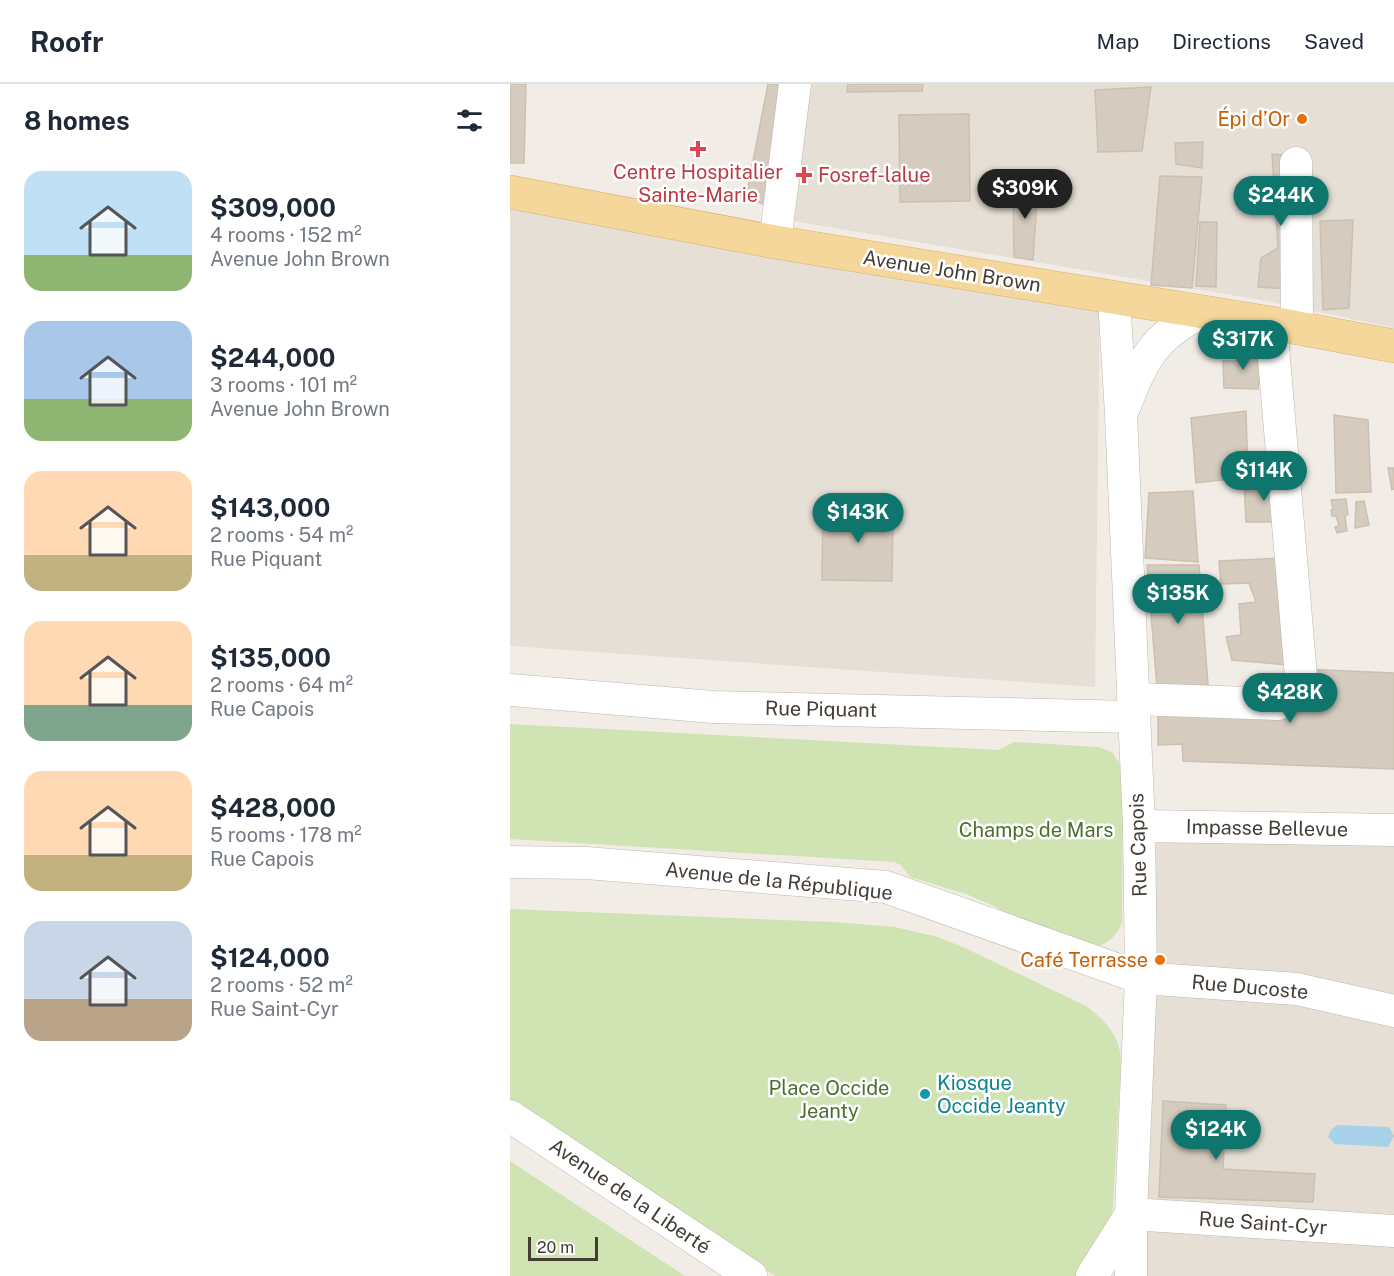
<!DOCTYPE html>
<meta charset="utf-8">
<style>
body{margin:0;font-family:"Public Sans",sans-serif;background:#f2f2f3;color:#1f2937;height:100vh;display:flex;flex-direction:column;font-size:22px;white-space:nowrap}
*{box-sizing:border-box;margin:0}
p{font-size:20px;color:#747a83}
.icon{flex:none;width:33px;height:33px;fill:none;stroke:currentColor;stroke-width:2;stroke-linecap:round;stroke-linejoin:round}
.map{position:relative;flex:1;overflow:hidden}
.drawer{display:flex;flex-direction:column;background:#fff;width:510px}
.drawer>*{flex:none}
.scale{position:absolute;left:18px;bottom:15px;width:70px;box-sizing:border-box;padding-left:6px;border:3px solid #443d36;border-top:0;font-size:16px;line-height:21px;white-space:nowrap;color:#443d36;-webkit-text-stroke:4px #fff;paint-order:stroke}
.price{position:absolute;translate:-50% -51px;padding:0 14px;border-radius:21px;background:#0f766e;color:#fff;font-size:20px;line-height:39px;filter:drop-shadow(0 2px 3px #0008)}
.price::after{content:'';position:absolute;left:50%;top:36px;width:18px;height:14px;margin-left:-9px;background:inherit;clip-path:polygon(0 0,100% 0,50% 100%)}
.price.active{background:#222;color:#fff}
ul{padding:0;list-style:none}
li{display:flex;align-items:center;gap:18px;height:150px;padding:0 24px}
li span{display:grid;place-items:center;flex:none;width:168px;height:120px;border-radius:18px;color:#555}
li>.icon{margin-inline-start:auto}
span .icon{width:72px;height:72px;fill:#fffc;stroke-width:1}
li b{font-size:26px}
h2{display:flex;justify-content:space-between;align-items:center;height:72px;padding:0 24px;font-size:26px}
header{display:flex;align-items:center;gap:36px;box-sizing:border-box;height:84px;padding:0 30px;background:#fff;border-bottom:2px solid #e0e1e3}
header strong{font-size:28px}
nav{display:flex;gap:33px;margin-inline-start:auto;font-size:21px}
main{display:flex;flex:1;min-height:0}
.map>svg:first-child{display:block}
.residential{fill:#e5dfd5}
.green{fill:#d0e3b2}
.water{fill:#a7d2ea}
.building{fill:#d5cbbf;stroke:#ccc0b0;stroke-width:1.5}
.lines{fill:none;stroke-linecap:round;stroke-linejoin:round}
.minor-casing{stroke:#bfb7ac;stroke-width:33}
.major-casing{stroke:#d9b26d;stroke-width:34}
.minor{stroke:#fff;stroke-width:32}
.major{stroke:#f5d69b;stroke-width:33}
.food-dot{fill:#e8710a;stroke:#fff;stroke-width:2}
.health-dot{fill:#e0444e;stroke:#fff;stroke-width:2}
.culture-dot{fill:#0f9aa8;stroke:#fff;stroke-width:2}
.labels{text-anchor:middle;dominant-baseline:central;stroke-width:5;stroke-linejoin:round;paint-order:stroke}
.food-label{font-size:20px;fill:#c56008;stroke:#fff;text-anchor:end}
.health-label{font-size:20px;fill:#be3a42;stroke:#fff}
.street-label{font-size:20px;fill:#443d36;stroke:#fff}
.park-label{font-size:20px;fill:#4b702e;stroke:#fff}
.culture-label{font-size:20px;fill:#0d838f;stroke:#fff;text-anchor:start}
</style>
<header>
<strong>Roofr</strong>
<nav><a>Map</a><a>Directions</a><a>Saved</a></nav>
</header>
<main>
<section class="drawer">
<h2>8 homes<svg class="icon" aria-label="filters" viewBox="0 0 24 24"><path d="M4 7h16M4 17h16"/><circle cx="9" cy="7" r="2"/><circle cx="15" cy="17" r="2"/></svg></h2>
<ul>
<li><span style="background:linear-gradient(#bfe0f5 70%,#8fb573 0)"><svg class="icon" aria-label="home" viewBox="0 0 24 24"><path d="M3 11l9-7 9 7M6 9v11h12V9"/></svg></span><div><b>$309,000</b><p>4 rooms · 152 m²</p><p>Avenue John Brown</p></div></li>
<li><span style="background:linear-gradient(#a9c7e8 65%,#8fb573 0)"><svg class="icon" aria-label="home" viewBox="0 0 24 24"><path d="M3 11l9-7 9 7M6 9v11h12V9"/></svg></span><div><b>$244,000</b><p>3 rooms · 101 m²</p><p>Avenue John Brown</p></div></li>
<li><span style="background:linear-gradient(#ffd9b3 70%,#c2b280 0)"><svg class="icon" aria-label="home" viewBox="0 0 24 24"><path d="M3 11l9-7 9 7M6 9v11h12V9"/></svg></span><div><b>$143,000</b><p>2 rooms · 54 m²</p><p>Rue Piquant</p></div></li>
<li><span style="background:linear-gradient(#ffd9b3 70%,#7fa58c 0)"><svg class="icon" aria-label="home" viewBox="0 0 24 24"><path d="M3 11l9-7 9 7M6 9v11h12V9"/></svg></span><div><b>$135,000</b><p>2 rooms · 64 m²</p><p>Rue Capois</p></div></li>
<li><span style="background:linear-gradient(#ffd9b3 70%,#c2b280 0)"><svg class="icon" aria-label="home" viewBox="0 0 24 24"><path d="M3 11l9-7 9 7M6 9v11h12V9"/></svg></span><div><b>$428,000</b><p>5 rooms · 178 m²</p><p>Rue Capois</p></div></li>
<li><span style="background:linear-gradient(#c9d6e8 65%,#b9a48a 0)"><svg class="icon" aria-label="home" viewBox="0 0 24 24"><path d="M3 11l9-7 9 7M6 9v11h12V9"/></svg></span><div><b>$124,000</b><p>2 rooms · 52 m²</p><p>Rue Saint-Cyr</p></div></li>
</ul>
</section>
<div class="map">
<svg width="884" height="1192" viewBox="0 0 884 1192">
<rect width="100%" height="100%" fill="#f1ede6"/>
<g class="residential">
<path d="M 292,0 L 884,0 L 884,244 L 757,217 L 277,136 Z"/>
<path d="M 0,110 L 590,211 L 585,603 L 0,562 Z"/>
<path d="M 642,732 L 884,749 L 884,1192 L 636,1192 Z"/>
</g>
<g class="green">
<path d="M 0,640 L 489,666 L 504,658 L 589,663 L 603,669 L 610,681 L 613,696 L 612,839 C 606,852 599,859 586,863 L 511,838 L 486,823 L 456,810 L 400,793 L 391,781 L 384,778 L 0,755 Z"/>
<path d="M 0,825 L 323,838 L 385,843 L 428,853 L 455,864 L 576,922 C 596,937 610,952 611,977 L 603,1125 L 597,1146 L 572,1192 L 265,1192 L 0,1018 Z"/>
<path d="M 0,1077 L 175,1192 L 0,1192 Z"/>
</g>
<path class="water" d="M 827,1041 L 879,1043 L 884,1052 L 878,1063 L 825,1060 L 818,1053 L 821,1046 Z"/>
<g class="building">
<path d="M 0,0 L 16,0 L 14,79 L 0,79 Z"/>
<path d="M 258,0 L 265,0 L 281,8 L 265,125 L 236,113 Z"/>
<path d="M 338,0 L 413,0 L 412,7 L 337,8 Z"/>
<path d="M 641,3 L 632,67 L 588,68 L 585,6 Z"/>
<path d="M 459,30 L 460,117 L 390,118 L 389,31 Z"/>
<path d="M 693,58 L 692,84 L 666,80 L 665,59 Z"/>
<path d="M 762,70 L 784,72 L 780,205 L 748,203 L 751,174 L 768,164 Z"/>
<path d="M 650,92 L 692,93 L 682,204 L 641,201 Z"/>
<path d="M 528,101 L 523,176 L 504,173 L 503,102 Z"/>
<path d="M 843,136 L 839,224 L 813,226 L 810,137 Z"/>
<path d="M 690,138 L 707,138 L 706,203 L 686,202 Z"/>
<path d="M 729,266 L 746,267 L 746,275 L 753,275 L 748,305 L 714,304 L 713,277 L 727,277 Z"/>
<path d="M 736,327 L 738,393 L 686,399 L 681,334 Z"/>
<path d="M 824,331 L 858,336 L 861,408 L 826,409 Z"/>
<path d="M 878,384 L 884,384 L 884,405 L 882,406 Z"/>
<path d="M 773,397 L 774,438 L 736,438 L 734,399 Z"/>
<path d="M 683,407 L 688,478 L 635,474 L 639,409 Z"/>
<path d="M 836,415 L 838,430 L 835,433 L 837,447 L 827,449 L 825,443 L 829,442 L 826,432 L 822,432 L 821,426 L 823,425 L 821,416 Z"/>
<path d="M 854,417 L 859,441 L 845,444 L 846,418 Z"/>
<path d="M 313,424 L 383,424 L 382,497 L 312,496 Z"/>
<path d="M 772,474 L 778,581 L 722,576 L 716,553 L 731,551 L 729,520 L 746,518 L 739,499 L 711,500 L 709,477 Z"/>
<path d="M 637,481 L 689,481 L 698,601 L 647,603 Z"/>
<path d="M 791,585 L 884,589 L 884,685 L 673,677 L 672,660 L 648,661 L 648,613 L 776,613 Z"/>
<path d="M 653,1017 L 716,1021 L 713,1085 L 805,1090 L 803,1118 L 649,1113 Z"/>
</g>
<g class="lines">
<g class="minor-casing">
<g id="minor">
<path d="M 786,79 L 787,244"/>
<path d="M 265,158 L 285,0"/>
<path d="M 604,214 L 611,330 L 629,742 L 631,894 L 621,1130 L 621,1192"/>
<path d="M 614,324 C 632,276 644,252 691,229"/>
<path d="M 0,606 L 203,623 L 623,633"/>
<path d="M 623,615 L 769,620 L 785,610 L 791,593 L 761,239"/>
<path d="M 629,742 L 884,746"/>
<path d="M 0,778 L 76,779 L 376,803 L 631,894 L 787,905 L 884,927"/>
<path d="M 0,1032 L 241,1192"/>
<path d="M 582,1192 L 621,1130 L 884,1147"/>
</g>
</g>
<g class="major-casing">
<path id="major" d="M 0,108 L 265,158 L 761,239 L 884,262"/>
</g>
<use href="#minor" class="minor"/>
<use href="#major" class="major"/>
</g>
<g class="food-dot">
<circle cx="792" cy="35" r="6"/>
<circle cx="650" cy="876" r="6"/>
</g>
<g class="health-dot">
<path d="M185 56h6v6h6v6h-6v6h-6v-6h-6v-6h6z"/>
<path d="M291 82h6v6h6v6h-6v6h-6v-6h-6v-6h6z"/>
</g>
<circle class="culture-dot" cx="415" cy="1010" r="6"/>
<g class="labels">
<g class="food-label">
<text x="780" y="35">Épi d’Or</text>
<text x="638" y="876">Café Terrasse</text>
</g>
<g class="health-label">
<text x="188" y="88">Centre Hospitalier<tspan x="188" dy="23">Sainte-Marie</tspan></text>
<text x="308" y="91" text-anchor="start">Fosref-lalue</text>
</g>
<g class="street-label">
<text transform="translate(442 187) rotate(9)">Avenue John Brown</text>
<text transform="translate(311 625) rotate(1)">Rue Piquant</text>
<text transform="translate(757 744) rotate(1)">Impasse Bellevue</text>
<text transform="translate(628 761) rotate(-92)">Rue Capois</text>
<text transform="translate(269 797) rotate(6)">Avenue de la République</text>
<text transform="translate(740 903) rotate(5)">Rue Ducoste</text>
<text transform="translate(120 1112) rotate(34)">Avenue de la Liberté</text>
<text transform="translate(753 1139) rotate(4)">Rue Saint-Cyr</text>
</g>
<g class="park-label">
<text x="526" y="746">Champs de Mars</text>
<text x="319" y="1004">Place Occide<tspan x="319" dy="23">Jeanty</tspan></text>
</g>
<g class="culture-label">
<text x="427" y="999">Kiosque<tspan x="427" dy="23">Occide Jeanty</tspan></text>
</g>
</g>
</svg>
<div class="scale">20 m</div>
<b class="price active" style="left:515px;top:136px">$309K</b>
<b class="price" style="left:771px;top:143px">$244K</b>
<b class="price" style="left:733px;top:287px">$317K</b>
<b class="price" style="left:754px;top:418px">$114K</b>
<b class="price" style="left:348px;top:460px">$143K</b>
<b class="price" style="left:668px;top:541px">$135K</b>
<b class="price" style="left:780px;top:640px">$428K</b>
<b class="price" style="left:706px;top:1077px">$124K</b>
</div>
</main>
